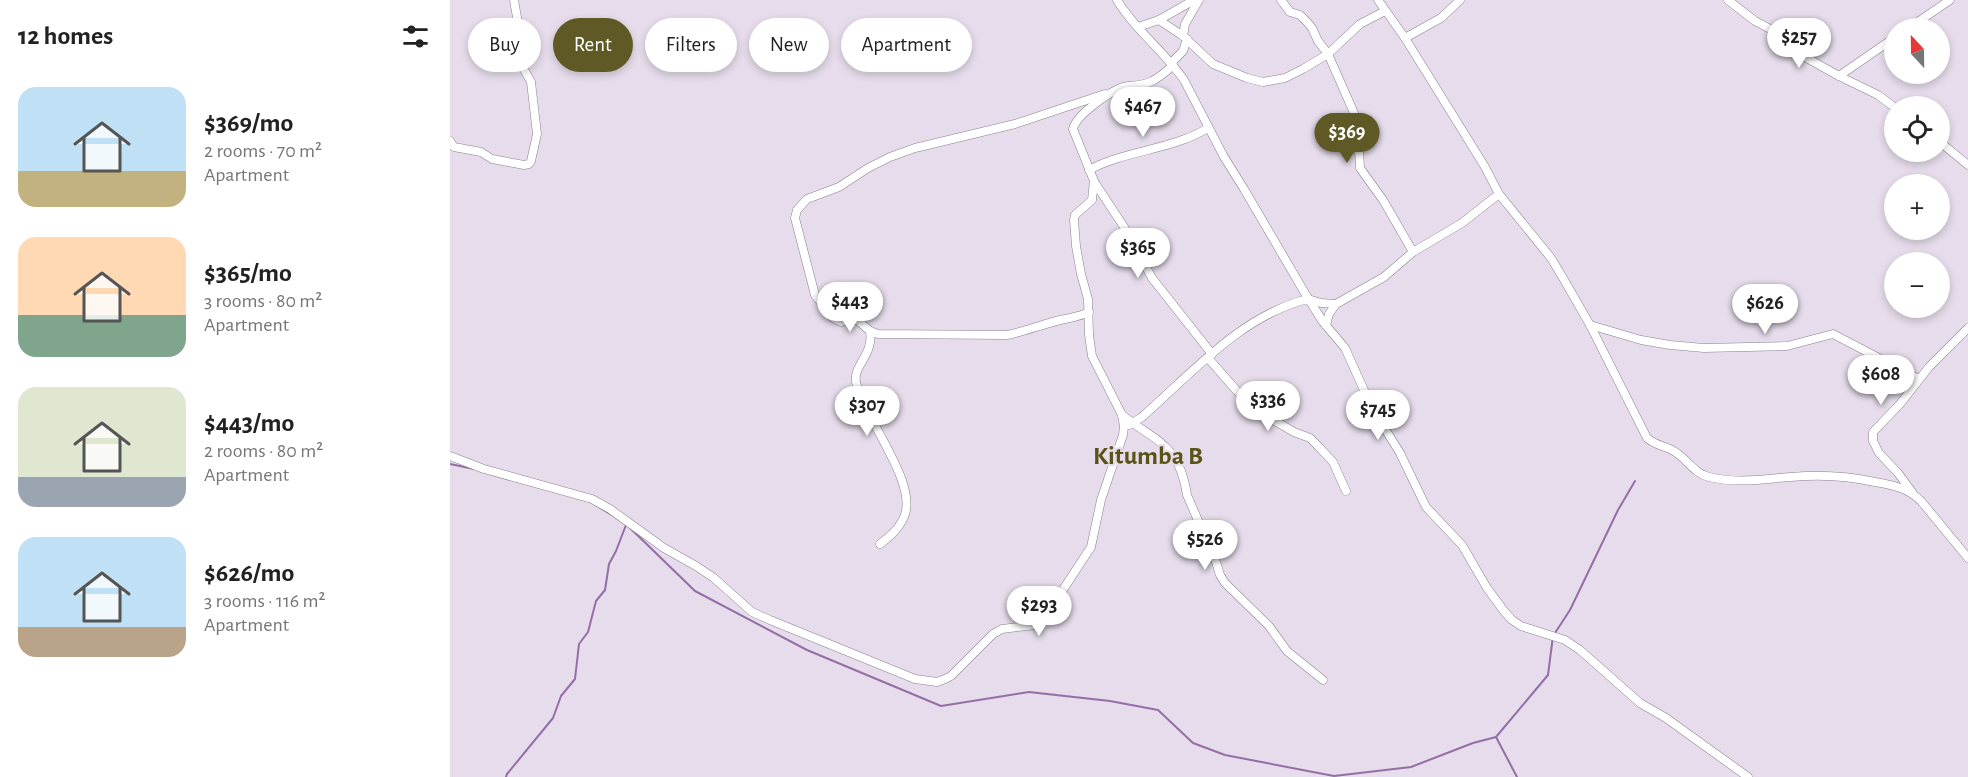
<!DOCTYPE html>
<meta charset="utf-8">
<style>
body{margin:0;font-family:"Alegreya Sans",sans-serif;background:#f6f6f6;color:#222;height:100vh;display:flex;flex-direction:column;font-size:22px;white-space:nowrap}
*{box-sizing:border-box;margin:0}
p{font-size:20px;color:#767676}
.icon{flex:none;width:33px;height:33px;fill:none;stroke:currentColor;stroke-width:2;stroke-linecap:round;stroke-linejoin:round}
.map{position:relative;flex:1;overflow:hidden}
.panel{display:flex;flex-direction:column;background:#fff;width:450px}
.panel>*{flex:none}
.hud{position:absolute;left:18px;top:18px;width:570px;height:54px;display:flex;gap:12px}
.needle{width:39px;rotate:338deg}
.tools{position:absolute;left:1434px;top:18px;display:grid;gap:12px}
.tools a{display:grid;place-items:center;width:66px;height:66px;border-radius:50%;background:#fff;box-shadow:0 3px 9px #0003;font-size:30px}
.price{position:absolute;translate:-50% -51px;padding:0 14px;border-radius:21px;background:#fff;color:#222;font-size:20px;line-height:39px;filter:drop-shadow(0 2px 3px #0008)}
.price::after{content:'';position:absolute;left:50%;top:36px;width:18px;height:14px;margin-left:-9px;background:inherit;clip-path:polygon(0 0,100% 0,50% 100%)}
.price.selected{background:#5e5925;color:#fff}
ul{padding:0;list-style:none}
li{display:flex;align-items:center;gap:18px;height:150px;padding:0 18px}
li span{display:grid;place-items:center;flex:none;width:168px;height:120px;border-radius:18px;color:#555}
li>.icon{margin-inline-start:auto}
span .icon{width:72px;height:72px;fill:#fffc;stroke-width:1}
li b{font-size:26px}
h2{display:flex;justify-content:space-between;align-items:center;height:72px;padding:0 18px;font-size:26px}
.pill{padding:0 21px;border-radius:27px;background:#fff;box-shadow:0 3px 9px #0003;font-size:21px;line-height:54px}
.pill.selected{background:#5e5925;color:#fff}
main{display:flex;flex:1;min-height:0}
.map>svg:first-child{display:block}
.lines{fill:none;stroke-linecap:round;stroke-linejoin:round}
.stream{stroke:#946ea7;stroke-width:2}
.minor-casing{stroke:#8a818f;stroke-width:9}
.minor{stroke:#fff;stroke-width:8}
.labels{text-anchor:middle;dominant-baseline:central;stroke-width:4.5;stroke-linejoin:round;paint-order:stroke}
.quarter-label{font-size:26px;font-weight:bold;fill:#595316;stroke:#e6dceb}
</style>
<main>
<section class="panel">
<h2>12 homes<svg class="icon" aria-label="filters" viewBox="0 0 24 24"><path d="M4 7h16M4 17h16"/><circle cx="9" cy="7" r="2"/><circle cx="15" cy="17" r="2"/></svg></h2>
<ul>
<li><span style="background:linear-gradient(#bfe0f5 70%,#c2b280 0)"><svg class="icon" aria-label="home" viewBox="0 0 24 24"><path d="M3 11l9-7 9 7M6 9v11h12V9"/></svg></span><div><b>$369/mo</b><p>2 rooms · 70 m²</p><p>Apartment</p></div></li>
<li><span style="background:linear-gradient(#ffd9b3 65%,#7fa58c 0)"><svg class="icon" aria-label="home" viewBox="0 0 24 24"><path d="M3 11l9-7 9 7M6 9v11h12V9"/></svg></span><div><b>$365/mo</b><p>3 rooms · 80 m²</p><p>Apartment</p></div></li>
<li><span style="background:linear-gradient(#dfe7d0 75%,#9aa5b1 0)"><svg class="icon" aria-label="home" viewBox="0 0 24 24"><path d="M3 11l9-7 9 7M6 9v11h12V9"/></svg></span><div><b>$443/mo</b><p>2 rooms · 80 m²</p><p>Apartment</p></div></li>
<li><span style="background:linear-gradient(#bfe0f5 75%,#b9a48a 0)"><svg class="icon" aria-label="home" viewBox="0 0 24 24"><path d="M3 11l9-7 9 7M6 9v11h12V9"/></svg></span><div><b>$626/mo</b><p>3 rooms · 116 m²</p><p>Apartment</p></div></li>
</ul>
</section>
<div class="map">
<svg width="1518" height="777" viewBox="0 0 1518 777">
<rect width="100%" height="100%" fill="#e6dceb"/>
<g class="lines">
<g class="stream">
<path d="M 0,464 L 24,469"/>
<path d="M 144,504 L 170,520"/>
<path d="M 179,527 L 245,591 L 357,650 L 491,706 L 579,692 L 660,701 L 708,710 L 743,743 L 775,755 L 884,776 L 961,767 L 1023,743 L 1046,737 L 1067,777"/>
<path d="M 1046,737 L 1098,675 L 1103,636 L 1120,610 L 1168,510 L 1185,481"/>
<path d="M 56,777 L 57,774 L 103,718 L 111,696 L 125,679 L 129,644 L 138,632 L 146,601 L 155,590 L 159,564 L 166,551 L 176,525"/>
</g>
<g class="minor-casing">
<g id="minor">
<path d="M 667,0 C 685,30 714,51 734,80 L 774,157 L 794,189 L 856,295 L 873,322 L 895,348 L 922,408 L 950,453 L 976,507 L 1012,545 L 1037,588 L 1054,611 L 1062,620 L 1071,626 L 1115,640 L 1130,650 L 1190,703 L 1216,718 L 1298,777"/>
<path d="M 831,0 L 840,12 L 850,15 L 857,22 L 862,28 L 868,41 L 878,54 L 904,113 L 908,134 L 910,168 L 933,200 L 963,252"/>
<path d="M 928,0 L 955,38 L 1035,167 L 1049,194 L 1101,258 L 1113,278 L 1140,325 L 1197,438 C 1205,445 1214,446 1222,450 C 1236,457 1243,473 1259,477 C 1291,485 1324,477 1356,476 C 1379,475 1402,477 1425,482 C 1443,485 1458,488 1471,501 L 1518,558"/>
<path d="M 1278,0 L 1305,21 L 1330,34 L 1355,57 L 1389,76 L 1428,95 L 1444,107"/>
<path d="M 709,20 L 733,36 L 763,64 L 797,78 L 813,82 L 835,78 L 853,69 L 878,54 L 910,24 L 935,11"/>
<path d="M 688,27 L 709,20 L 744,0"/>
<path d="M 1459,28 L 1500,0"/>
<path d="M 733,36 L 735,24 L 749,0"/>
<path d="M 955,38 L 991,18 L 1010,0"/>
<path d="M 721,63 L 733,51 L 737,39"/>
<path d="M 1389,76 L 1444,38"/>
<path d="M 0,141 L 4,147 L 31,152 L 42,159 L 74,165 L 79,164 L 81,161 L 87,134 L 81,82 L 68,59 L 68,23 L 64,0"/>
<path d="M 1490,142 L 1518,165"/>
<path d="M 639,170 C 676,150 722,150 758,128"/>
<path d="M 645,183 L 674,227 L 702,278 L 762,354"/>
<path d="M 639,312 C 631,316 624,317 615,319 C 595,323 577,331 557,335 L 428,334 L 420,331 L 406,319 L 391,322 L 383,318 L 365,295 L 345,218 L 347,210 L 357,199 L 389,187 L 418,168 L 440,157 L 465,148 L 565,124 L 655,94"/>
<path d="M 876,325 L 879,314 L 886,304 L 934,277 L 963,252 L 1012,223 L 1049,194"/>
<path d="M 1140,325 L 1191,340 L 1220,345 L 1254,348 L 1337,346 L 1383,334 L 1469,379"/>
<path d="M 420,331 C 424,355 403,365 406,382 C 414,419 469,483 454,517 C 449,529 439,537 430,544"/>
<path d="M 758,358 L 786,390 L 808,411 L 844,432 L 860,438 L 868,446 L 883,462 L 896,491"/>
<path d="M 672,415 C 708,443 729,444 737,495 L 766,562 L 770,575 L 775,583 L 819,626 L 837,651 L 873,680"/>
<path d="M 679,425 L 692,417 C 742,373 792,315 858,299 L 871,303 L 886,304"/>
<path d="M 0,456 L 34,469 L 142,499 L 160,509 L 214,548 L 246,566 L 264,578 L 302,612 L 320,620 L 465,679 L 487,682 L 495,679 L 501,676 L 543,634 L 552,629 L 585,625 L 597,614 L 641,547 L 651,500 L 673,435 L 674,426 L 672,415 L 642,356 L 639,335 L 638,299 L 631,274 L 626,246 L 624,220 L 625,215 L 642,200 L 644,181 L 623,129 C 626,115 659,92 673,87 C 682,85 691,86 700,82 C 709,78 716,72 723,65"/>
<path d="M 1462,492 L 1448,473 L 1429,453 L 1423,441 L 1423,432 L 1450,404 L 1479,367 L 1518,328"/>
</g>
</g>
<use href="#minor" class="minor"/>
</g>
<g class="labels">
<g class="quarter-label">
<text x="698" y="456">Kitumba B</text>
</g>
</g>
</svg>
<div class="tools">
<a><svg class="needle" viewBox="-14 -14 28 28"><path d="M0-13l5 13h-10z" fill="#e53935"/><path d="M0 13l5-13h-10z" fill="#767676"/></svg></a>
<a><svg class="icon" aria-label="locate" viewBox="0 0 24 24"><circle cx="12" cy="12" r="6"/><path d="M12 2v4M12 18v4M2 12h4M18 12h4"/></svg></a>
<a>+</a>
<a>−</a>
</div>
<b class="price" style="left:1349px;top:69px">$257</b>
<b class="price" style="left:693px;top:138px">$467</b>
<b class="price selected" style="left:897px;top:164px">$369</b>
<b class="price" style="left:688px;top:279px">$365</b>
<b class="price" style="left:400px;top:333px">$443</b>
<b class="price" style="left:1315px;top:335px">$626</b>
<b class="price" style="left:1431px;top:406px">$608</b>
<b class="price" style="left:818px;top:432px">$336</b>
<b class="price" style="left:417px;top:437px">$307</b>
<b class="price" style="left:928px;top:441px">$745</b>
<b class="price" style="left:755px;top:571px">$526</b>
<b class="price" style="left:589px;top:637px">$293</b>
<div class="hud">
<a class="pill">Buy</a>
<a class="pill selected">Rent</a>
<a class="pill">Filters</a>
<a class="pill">New</a>
<a class="pill">Apartment</a>
</div>
</div>
</main>
